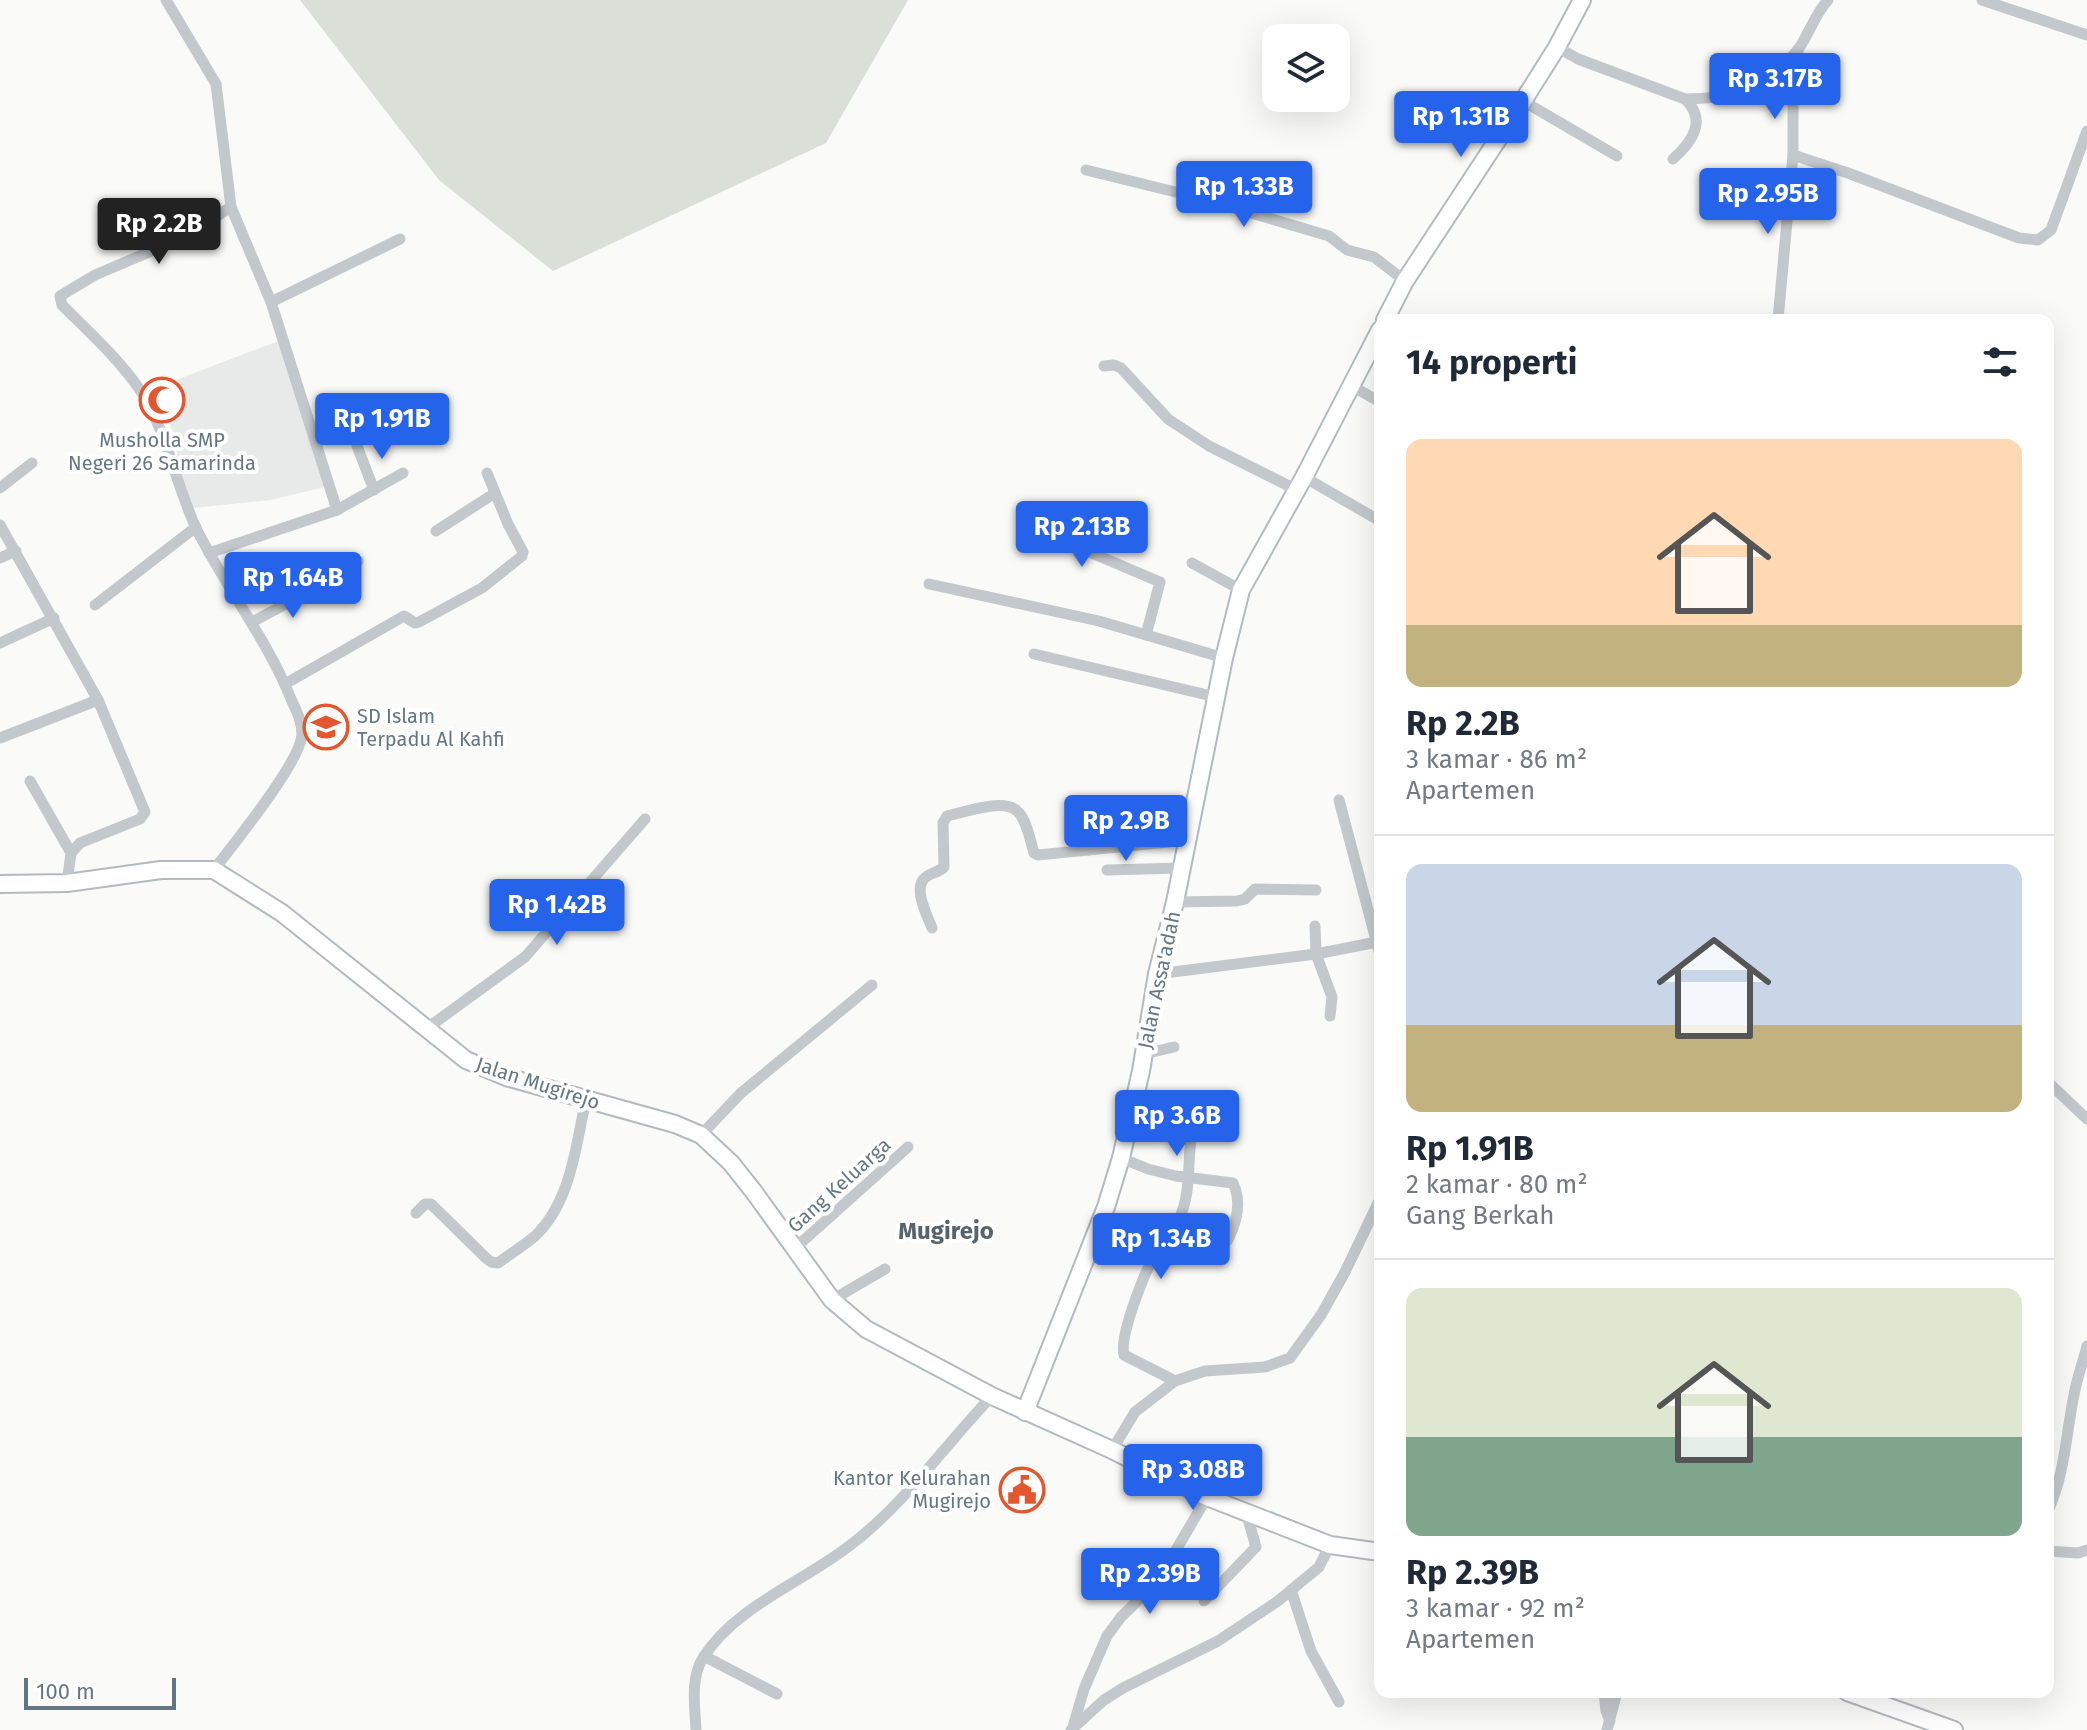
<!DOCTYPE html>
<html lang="id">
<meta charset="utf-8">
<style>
body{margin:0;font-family:"Fira Sans",sans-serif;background:#f6f6f7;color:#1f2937;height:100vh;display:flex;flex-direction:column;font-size:30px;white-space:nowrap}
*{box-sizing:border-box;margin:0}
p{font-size:26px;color:#747a83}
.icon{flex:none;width:44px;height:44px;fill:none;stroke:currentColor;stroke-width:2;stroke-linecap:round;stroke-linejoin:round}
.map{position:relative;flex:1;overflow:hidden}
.details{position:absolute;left:1374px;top:314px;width:680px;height:1384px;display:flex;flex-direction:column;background:#fff;border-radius:16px;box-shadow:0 8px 32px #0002}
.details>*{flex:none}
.tools{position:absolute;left:1262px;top:24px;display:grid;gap:16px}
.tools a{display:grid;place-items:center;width:88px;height:88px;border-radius:16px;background:#fff;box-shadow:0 8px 32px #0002;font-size:40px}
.scale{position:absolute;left:24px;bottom:20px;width:152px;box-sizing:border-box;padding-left:8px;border:4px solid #657683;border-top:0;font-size:22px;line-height:28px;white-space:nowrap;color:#657683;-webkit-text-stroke:6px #fff;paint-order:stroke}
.price{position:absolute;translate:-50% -68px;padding:0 18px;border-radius:8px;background:#2563eb;color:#fff;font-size:26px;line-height:52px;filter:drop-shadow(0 2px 4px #0008)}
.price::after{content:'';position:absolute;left:50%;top:48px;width:24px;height:18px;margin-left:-12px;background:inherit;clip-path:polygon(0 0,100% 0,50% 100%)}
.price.selected{background:#222;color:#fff}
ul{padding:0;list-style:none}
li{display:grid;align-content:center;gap:16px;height:424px;padding:0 32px}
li+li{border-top:2px solid #e0e1e3}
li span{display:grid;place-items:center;height:248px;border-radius:16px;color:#555}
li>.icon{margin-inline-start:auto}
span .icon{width:144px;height:144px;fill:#fffc;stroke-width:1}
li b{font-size:34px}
h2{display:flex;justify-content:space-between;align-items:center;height:96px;padding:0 32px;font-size:34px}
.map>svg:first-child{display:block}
.built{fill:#e8e9e9}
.green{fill:#dadfd7}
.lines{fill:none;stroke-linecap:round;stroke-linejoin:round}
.secondary-casing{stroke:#b3babf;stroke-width:20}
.street{stroke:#c3c8cc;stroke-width:11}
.secondary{stroke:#fff;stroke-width:16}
.labels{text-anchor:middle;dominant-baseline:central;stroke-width:8;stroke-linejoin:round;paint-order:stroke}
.poi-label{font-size:20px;fill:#657683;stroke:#fff}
.street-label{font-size:20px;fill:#657683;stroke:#fff}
.quarter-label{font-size:24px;font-weight:bold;fill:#57646e;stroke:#fff}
</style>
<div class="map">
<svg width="2087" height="1730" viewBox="0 0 2087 1730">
<rect width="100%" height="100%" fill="#fafaf8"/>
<path class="built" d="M 284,339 L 329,486 L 271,500 L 193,508 L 187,495 L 170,424 L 152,407 L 144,392 Z"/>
<path class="green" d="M 300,0 L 908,0 L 826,143 L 553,271 L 439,180 Z"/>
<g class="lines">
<g class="secondary-casing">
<g id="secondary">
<path d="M 1385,320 L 1405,281 L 1523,101 L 1557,47 L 1582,0"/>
<path d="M 0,884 L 67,883 L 161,870 L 214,870 L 282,913 L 466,1060 L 506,1077 L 675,1124 L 701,1135 L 731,1163 L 754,1192 L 832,1300 L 866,1329 L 992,1396 L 1112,1450 L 1207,1497 L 1330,1545 L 1380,1552"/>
<path d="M 1025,1412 L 1106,1207 L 1121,1158 L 1141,1071 L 1157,974 L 1175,902 L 1224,658 L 1241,590 L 1304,477 L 1380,330"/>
<path d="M 1847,1692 L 1954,1730"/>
</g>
</g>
<g class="street">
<path d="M 166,0 L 216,84 L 231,207 L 182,238 L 95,275 L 60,296 L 62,305 C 88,331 119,359 140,390 C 168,433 175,484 197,530 C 226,588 267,639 291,699 C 296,710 302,721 302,734 C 301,762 233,844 214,870"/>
<path d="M 1982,0 L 2087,35"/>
<path d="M 1557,47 L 1578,59 L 1685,99 C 1707,120 1693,141 1673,159"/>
<path d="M 1685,99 C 1724,98 1747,96 1777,69 C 1785,63 1794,56 1799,48 C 1810,32 1815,14 1828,0"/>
<path d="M 1523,101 L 1617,156"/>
<path d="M 1793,155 L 1848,173 L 2019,238 L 2038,240 L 2051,230 L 2087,131"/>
<path d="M 1086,170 L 1204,199 L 1329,236 L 1347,250 L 1374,257 L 1405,281"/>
<path d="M 231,207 L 271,302 L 400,239"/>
<path d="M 271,302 L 337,510"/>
<path d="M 1778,320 L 1793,155 L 1793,86 L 1798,49"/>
<path d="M 1104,366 L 1114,365 L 1121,368 L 1168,419 L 1209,446 L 1297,490"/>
<path d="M 1352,386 L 1380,402"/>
<path d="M 357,446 L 374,490"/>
<path d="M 1304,477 L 1380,521"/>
<path d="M 0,488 L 32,463"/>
<path d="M 1101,511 L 1087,551 L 1160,582 L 1146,635"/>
<path d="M 0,525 L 98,700 L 145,812 L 140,819 L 80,843 L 71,853 L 67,883"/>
<path d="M 436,531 L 495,493"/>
<path d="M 209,553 L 337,510 L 403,473"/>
<path d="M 0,558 L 16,551"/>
<path d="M 1192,563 L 1241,590"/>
<path d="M 929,584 L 1099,621 L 1224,658"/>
<path d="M 95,605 L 196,527"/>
<path d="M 252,622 L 318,587 L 335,573 L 358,561"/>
<path d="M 0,643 L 54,618"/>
<path d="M 1034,654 L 1216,697"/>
<path d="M 285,684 L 404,616 L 415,623 L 419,622 L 482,588 L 522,556 L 523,552 L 508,524 L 487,473"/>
<path d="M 0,738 L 98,700"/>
<path d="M 30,781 L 71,853"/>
<path d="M 1339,800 L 1380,955"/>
<path d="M 1070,805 L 1079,808 L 1088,850"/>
<path d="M 1107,870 L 1182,868"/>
<path d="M 1175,902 L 1237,901 L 1245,899 L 1255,889 L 1316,890"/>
<path d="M 932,928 C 927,915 912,887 926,877 C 932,872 938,873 944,867 L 943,823 L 947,816 C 964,812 1004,798 1017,811 C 1027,819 1030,841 1034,853 L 1038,855 L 1188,840"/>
<path d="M 1157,974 L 1316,954 L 1315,926"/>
<path d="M 1330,1016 L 1332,997 L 1316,954 L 1377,942"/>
<path d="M 426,1029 L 525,957 L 645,819"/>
<path d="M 1144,1054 L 1174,1047"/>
<path d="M 2048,1082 L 2087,1119"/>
<path d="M 701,1135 L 741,1093 L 872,985"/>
<path d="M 1121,1158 L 1148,1169 L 1176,1176 L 1233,1183 C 1242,1202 1237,1221 1228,1240"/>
<path d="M 416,1213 L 425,1204 L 431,1204 L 486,1258 L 491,1262 L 498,1263 C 510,1254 523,1246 534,1237 C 571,1203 576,1145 586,1099"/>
<path d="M 794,1249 L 908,1147"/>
<path d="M 832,1300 L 885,1269"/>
<path d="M 1175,1381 L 1124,1355 C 1119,1337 1144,1273 1155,1255 C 1163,1243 1173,1232 1179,1219 C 1193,1190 1186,1157 1193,1127 L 1198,1123 L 1231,1128"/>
<path d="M 1112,1450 L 1135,1412 L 1175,1381 L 1205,1371 L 1265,1367 L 1290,1358 L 1321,1315 L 1345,1272 L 1380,1199"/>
<path d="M 2048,1511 C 2065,1474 2066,1434 2074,1395 C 2077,1378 2083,1362 2087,1346"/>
<path d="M 2048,1551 L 2078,1553 L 2087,1550"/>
<path d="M 1291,1590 L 1311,1651 L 1339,1702"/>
<path d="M 1204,1601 L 1256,1547 L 1246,1512"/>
<path d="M 704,1656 L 777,1694"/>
<path d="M 1604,1692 L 1606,1711 L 1610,1721"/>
<path d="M 1073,1727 L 1084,1689 L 1107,1636 L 1121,1617 L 1158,1581 L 1207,1497"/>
<path d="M 696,1730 C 695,1708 690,1678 703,1658 C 735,1606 806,1581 853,1543 C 904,1504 947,1443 992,1396"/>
<path d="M 1071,1730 L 1104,1700 L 1123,1688 L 1218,1641 L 1278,1601 L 1319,1567 L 1330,1545"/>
<path d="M 1607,1730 L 1617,1692"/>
</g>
<use href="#secondary" class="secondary"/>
</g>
<defs>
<g id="mosque-ring" transform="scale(2.3)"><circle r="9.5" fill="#fff" stroke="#e4572e" stroke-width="1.5"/><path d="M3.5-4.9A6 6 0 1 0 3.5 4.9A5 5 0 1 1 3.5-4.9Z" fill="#e4572e"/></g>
<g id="school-ring" transform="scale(2.3)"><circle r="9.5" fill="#fff" stroke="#e4572e" stroke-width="1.5"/><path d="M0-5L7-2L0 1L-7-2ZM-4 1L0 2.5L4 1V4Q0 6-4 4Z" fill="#e4572e"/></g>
<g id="civic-ring" transform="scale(2.3)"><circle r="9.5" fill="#fff" stroke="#e4572e" stroke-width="1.5"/><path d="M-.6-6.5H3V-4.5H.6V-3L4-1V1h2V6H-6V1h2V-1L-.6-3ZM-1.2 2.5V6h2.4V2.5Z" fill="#e4572e"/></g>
</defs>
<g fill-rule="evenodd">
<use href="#mosque-ring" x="162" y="400"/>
<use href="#school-ring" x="326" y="727"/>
<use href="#civic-ring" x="1022" y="1490"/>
</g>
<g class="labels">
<g class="poi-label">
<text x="162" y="440">Musholla SMP<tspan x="162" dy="23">Negeri 26 Samarinda</tspan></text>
<text x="357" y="716" text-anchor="start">SD Islam<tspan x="357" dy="23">Terpadu Al Kahfi</tspan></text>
<text x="991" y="1478" text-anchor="end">Kantor Kelurahan<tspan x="991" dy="23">Mugirejo</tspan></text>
</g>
<g class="street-label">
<text transform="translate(1159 980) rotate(-78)">Jalan Assa'adah</text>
<text transform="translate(538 1083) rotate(18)">Jalan Mugirejo</text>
<text transform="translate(839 1185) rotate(-42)">Gang Keluarga</text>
</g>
<g class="quarter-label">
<text x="946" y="1231">Mugirejo</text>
</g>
</g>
</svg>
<div class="tools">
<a><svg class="icon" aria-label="layers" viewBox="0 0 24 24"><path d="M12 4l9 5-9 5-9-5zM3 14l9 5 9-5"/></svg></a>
</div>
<div class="scale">100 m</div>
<b class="price" style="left:1775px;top:121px">Rp 3.17B</b>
<b class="price" style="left:1461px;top:159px">Rp 1.31B</b>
<b class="price" style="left:1244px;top:229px">Rp 1.33B</b>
<b class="price" style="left:1768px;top:236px">Rp 2.95B</b>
<b class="price selected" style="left:159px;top:266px">Rp 2.2B</b>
<b class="price" style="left:382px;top:461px">Rp 1.91B</b>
<b class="price" style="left:1082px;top:569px">Rp 2.13B</b>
<b class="price" style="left:293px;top:620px">Rp 1.64B</b>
<b class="price" style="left:1126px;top:863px">Rp 2.9B</b>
<b class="price" style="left:557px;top:947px">Rp 1.42B</b>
<b class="price" style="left:1177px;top:1158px">Rp 3.6B</b>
<b class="price" style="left:1161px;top:1281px">Rp 1.34B</b>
<b class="price" style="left:1193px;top:1512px">Rp 3.08B</b>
<b class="price" style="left:1150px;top:1616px">Rp 2.39B</b>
<section class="details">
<h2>14 properti<svg class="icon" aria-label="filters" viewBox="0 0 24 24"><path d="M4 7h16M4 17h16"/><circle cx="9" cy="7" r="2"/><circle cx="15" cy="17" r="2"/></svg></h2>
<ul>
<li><span style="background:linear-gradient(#ffd9b3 75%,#c2b280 0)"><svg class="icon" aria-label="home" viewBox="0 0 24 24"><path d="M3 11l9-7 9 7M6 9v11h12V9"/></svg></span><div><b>Rp 2.2B</b><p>3 kamar · 86 m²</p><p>Apartemen</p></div></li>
<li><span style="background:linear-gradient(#c9d6e8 65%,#c2b280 0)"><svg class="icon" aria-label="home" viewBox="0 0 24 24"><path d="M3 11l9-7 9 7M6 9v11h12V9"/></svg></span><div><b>Rp 1.91B</b><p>2 kamar · 80 m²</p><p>Gang Berkah</p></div></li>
<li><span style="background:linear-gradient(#dfe7d0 60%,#7fa58c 0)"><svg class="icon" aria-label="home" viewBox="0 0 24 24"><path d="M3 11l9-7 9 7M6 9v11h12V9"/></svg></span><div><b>Rp 2.39B</b><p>3 kamar · 92 m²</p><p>Apartemen</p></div></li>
</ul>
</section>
</div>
